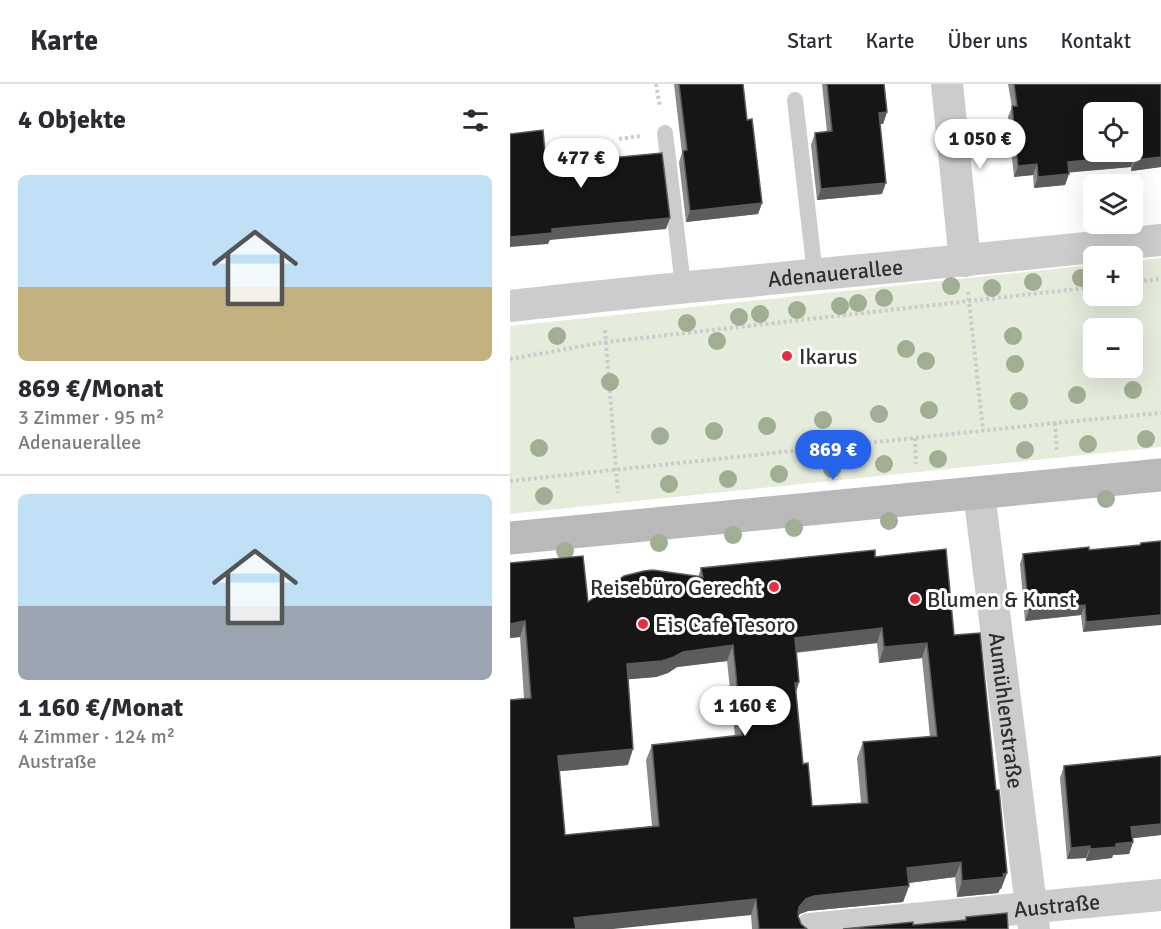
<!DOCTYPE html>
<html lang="de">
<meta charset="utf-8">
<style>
body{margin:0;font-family:Signika,sans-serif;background:#f2f2f3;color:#2b2b33;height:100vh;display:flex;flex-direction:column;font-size:22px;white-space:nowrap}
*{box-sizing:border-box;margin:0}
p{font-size:20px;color:#7c7c81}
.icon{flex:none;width:33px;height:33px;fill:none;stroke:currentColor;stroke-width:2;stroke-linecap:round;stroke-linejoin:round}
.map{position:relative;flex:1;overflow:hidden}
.side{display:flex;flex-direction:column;background:#fff;width:510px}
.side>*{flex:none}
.fabs{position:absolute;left:573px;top:18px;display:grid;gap:12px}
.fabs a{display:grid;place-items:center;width:60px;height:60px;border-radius:9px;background:#fff;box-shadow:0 6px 24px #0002;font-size:30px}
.price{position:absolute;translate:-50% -51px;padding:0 14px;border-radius:21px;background:#fff;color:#222;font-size:20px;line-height:39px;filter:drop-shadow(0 2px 3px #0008)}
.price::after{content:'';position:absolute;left:50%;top:36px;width:18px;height:14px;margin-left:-9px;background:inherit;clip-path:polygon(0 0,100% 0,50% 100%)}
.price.active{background:#2563eb;color:#fff}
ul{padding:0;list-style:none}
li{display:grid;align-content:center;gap:12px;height:318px;padding:0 18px}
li+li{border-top:2px solid #e1e1e2}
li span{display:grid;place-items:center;height:186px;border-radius:9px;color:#555}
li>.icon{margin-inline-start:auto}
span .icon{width:108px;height:108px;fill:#fffc;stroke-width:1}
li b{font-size:26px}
h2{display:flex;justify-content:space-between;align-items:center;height:72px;padding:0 18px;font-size:26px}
header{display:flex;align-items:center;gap:36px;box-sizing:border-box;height:84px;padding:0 30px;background:#fff;border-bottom:2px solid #e1e1e2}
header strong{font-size:28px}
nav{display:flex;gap:33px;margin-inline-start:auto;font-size:21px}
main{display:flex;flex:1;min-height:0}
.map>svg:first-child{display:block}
.green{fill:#e5ecdc;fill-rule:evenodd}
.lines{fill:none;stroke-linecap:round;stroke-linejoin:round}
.path{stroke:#ccc;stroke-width:4;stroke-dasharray:3 3;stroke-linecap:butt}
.service{stroke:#ccc;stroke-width:16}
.minor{stroke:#ccc;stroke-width:32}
.secondary{stroke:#b9b9b9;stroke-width:33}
.tree{fill:#a0ae93}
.wall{fill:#8a8a8a;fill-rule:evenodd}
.shaded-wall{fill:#5c5c5c}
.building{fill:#161616;stroke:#5c5c5c;stroke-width:1.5;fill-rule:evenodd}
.poi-dot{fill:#e82e3f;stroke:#fff;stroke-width:2}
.labels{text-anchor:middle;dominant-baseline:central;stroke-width:6;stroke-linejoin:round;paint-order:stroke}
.street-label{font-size:22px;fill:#2f2f2f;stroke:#fff}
.poi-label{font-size:22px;fill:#2f2f2f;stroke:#fff;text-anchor:start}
</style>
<header>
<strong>Karte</strong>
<nav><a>Start</a><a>Karte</a><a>Über uns</a><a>Kontakt</a></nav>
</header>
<main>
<section class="side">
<h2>4 Objekte<svg class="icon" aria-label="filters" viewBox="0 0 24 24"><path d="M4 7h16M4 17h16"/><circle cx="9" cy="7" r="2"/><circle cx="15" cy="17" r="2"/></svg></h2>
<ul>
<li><span style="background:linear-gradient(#bfe0f5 60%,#c2b280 0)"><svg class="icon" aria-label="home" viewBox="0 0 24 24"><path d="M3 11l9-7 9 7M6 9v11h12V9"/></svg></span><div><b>869 €/Monat</b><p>3 Zimmer · 95 m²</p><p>Adenauerallee</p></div></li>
<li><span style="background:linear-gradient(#bfe0f5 60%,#9aa5b1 0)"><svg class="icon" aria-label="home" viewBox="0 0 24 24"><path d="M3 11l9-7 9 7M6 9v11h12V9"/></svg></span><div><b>1 160 €/Monat</b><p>4 Zimmer · 124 m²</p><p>Austraße</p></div></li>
</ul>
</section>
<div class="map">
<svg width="651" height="845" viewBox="0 0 651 845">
<rect width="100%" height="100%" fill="#fff"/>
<path class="green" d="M 651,174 L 651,363 L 0,430 L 0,242 L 583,181 L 584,212 L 622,212 L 623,177 ZM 584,244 L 622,244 L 622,284 L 584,284 Z"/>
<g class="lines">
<g class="path">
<path d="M 146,0 L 150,23"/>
<path d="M 109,55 L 130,52"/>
<path d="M 622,198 L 651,195"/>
<path d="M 458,208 L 473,346"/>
<path d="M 95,246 L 108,409"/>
<path d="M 0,275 L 96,258 L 584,203"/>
<path d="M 545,339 L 547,368"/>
<path d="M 405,354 L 406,380"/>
<path d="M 0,397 L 545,339 L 651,329"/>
</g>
<g class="service">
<path d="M 285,16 L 305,190"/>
<path d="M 155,49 L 173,202"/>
</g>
<g class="minor">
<path d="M 437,0 L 455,177"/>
<path id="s1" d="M 0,222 C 217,197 434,180 651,156"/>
<path id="s2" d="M 469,409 L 524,845"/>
<path id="s3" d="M 300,845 L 651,811"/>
</g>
<path class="secondary" d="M 0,454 L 651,391"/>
</g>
<g class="tree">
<circle cx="571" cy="194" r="9"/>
<circle cx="523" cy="198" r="9"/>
<circle cx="441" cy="202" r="9"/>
<circle cx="482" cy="204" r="9"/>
<circle cx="374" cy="214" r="9"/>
<circle cx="348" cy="219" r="9"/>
<circle cx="330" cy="222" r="9"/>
<circle cx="287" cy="226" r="9"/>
<circle cx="250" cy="230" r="9"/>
<circle cx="229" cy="233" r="9"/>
<circle cx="177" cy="239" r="9"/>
<circle cx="47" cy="252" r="9"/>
<circle cx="503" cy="252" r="9"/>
<circle cx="207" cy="257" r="9"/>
<circle cx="396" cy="265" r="9"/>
<circle cx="416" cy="277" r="9"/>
<circle cx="505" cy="280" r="9"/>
<circle cx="100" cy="298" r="9"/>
<circle cx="623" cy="306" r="9"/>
<circle cx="567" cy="311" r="9"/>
<circle cx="509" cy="317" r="9"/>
<circle cx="419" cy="326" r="9"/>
<circle cx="369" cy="330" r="9"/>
<circle cx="313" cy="336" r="9"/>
<circle cx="257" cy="342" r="9"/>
<circle cx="204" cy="347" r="9"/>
<circle cx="150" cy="352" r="9"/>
<circle cx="636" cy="355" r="9"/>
<circle cx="578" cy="360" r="9"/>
<circle cx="29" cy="364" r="9"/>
<circle cx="515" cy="366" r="9"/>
<circle cx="428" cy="375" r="9"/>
<circle cx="374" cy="380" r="9"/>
<circle cx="322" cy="385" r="9"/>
<circle cx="269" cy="390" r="9"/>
<circle cx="218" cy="395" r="9"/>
<circle cx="159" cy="400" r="9"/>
<circle cx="34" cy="412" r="9"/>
<circle cx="596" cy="415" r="9"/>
<circle cx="379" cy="437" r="9"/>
<circle cx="284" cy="444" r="9"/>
<circle cx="223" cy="451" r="9"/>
<circle cx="149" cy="459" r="9"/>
<circle cx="55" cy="467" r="9"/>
</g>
<g class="wall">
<path d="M 164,0 L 233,0 L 237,36 L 252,119 L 248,130 L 176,138 L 169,78 L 172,69 Z"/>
<path d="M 312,0 L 374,0 L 377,28 L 373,40 L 370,40 L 372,110 L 307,116 L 301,61 L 305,49 L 317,48 Z"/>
<path d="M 498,0 L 651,0 L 651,83 L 621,87 L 621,83 L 559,88 L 555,101 L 524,104 L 523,91 L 504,93 L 498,33 L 502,23 Z"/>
<path d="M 651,457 L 573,548 L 571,531 L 515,537 L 510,480 L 513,470 L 579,466 L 630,461 L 631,459 Z"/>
<path d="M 365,473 L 444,551 L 486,706 L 497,789 L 491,805 L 490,805 L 488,809 L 447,813 L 445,793 L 398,799 L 399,802 L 393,818 L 298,827 L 290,830 L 288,832 L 291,840 L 297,845 L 242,845 L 241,831 L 0,845 L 14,614 L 10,553 L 0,554 L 0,479 L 78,518 L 188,493 L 191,484 ZM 367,559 L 369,579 L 412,574 L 420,653 L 353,658 L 347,674 L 351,719 L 302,722 L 293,680 L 286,608 L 289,598 L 286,569 ZM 217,577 L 225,652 L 142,661 L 136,676 L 142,742 L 55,751 L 49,687 L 118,681 L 118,595 L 146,593 L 158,589 L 167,583 Z"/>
<path d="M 651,672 L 651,751 L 622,754 L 623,758 L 619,770 L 603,771 L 602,774 L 576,777 L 576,774 L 557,775 L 550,694 L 554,682 Z"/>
</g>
<g class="shaded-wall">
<path d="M 377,28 L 373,40 L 365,40 L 369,29 Z"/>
<path d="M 625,72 L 621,83 L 554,89 L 558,78 Z"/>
<path d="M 651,73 L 651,83 L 621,87 L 625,76 Z"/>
<path d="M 527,80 L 523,91 L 504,93 L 508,82 Z"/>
<path d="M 559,90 L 555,101 L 524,104 L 528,93 Z"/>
<path d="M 376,99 L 372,110 L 307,116 L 311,105 Z"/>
<path d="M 252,119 L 248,130 L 176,138 L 180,127 Z"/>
<path d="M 160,134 L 156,145 L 40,156 L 38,160 L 0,163 L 0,153 L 42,145 Z"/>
<path d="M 575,521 L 571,531 L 515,537 L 519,527 Z"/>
<path d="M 651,531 L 651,541 L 573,548 L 576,538 Z"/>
<path d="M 15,537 L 10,553 L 0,554 L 0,540 Z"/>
<path d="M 372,544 L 367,559 L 279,569 L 285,554 Z"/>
<path d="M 417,559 L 412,574 L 369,579 L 374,563 Z"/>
<path d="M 223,561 L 217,577 L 167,583 L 158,589 L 146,593 L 111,596 L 117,580 L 173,568 Z"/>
<path d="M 289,598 L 284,614 L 285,599 Z"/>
<path d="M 123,665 L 118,681 L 42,688 L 48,672 Z"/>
<path d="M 651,740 L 651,751 L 617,755 L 621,743 Z"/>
<path d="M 623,758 L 619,770 L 603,771 L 602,774 L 576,777 L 580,765 L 606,760 Z"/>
<path d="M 580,762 L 576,774 L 557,775 L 561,764 Z"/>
<path d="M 451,778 L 445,793 L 391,800 L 397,784 Z"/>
<path d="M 497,789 L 491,805 L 490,805 L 488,809 L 447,813 L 452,797 Z"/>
<path d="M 399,802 L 393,818 L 298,827 L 290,830 L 283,838 L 289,823 L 296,815 L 304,812 Z"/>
<path d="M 246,815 L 241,831 L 103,845 L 61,845 L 64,834 Z"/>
</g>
<g class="building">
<path d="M 169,0 L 233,0 L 237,36 L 242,35 L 252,119 L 180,127 L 173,67 L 177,66 Z"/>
<path d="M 317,0 L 374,0 L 377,28 L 369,29 L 376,99 L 311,105 L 305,49 L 322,47 Z"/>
<path d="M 504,0 L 651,0 L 651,73 L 625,76 L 625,72 L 558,78 L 559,90 L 528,93 L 527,80 L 508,82 L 502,22 L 507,22 ZM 584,28 L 622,28 L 622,68 L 584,68 Z"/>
<path d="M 33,46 L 36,80 L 152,69 L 160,134 L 42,145 L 42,149 L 0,153 L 0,50 Z"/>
<path d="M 651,457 L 651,531 L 576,538 L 575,521 L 519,527 L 513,470 L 579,463 L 579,466 L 630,461 L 631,459 Z"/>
<path d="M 436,465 L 444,551 L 470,549 L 486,706 L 489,706 L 497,789 L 493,790 L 494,793 L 452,797 L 451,778 L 397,784 L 399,802 L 304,812 L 296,815 L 289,823 L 288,832 L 291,840 L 297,845 L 249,845 L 246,815 L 64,834 L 66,845 L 0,845 L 0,616 L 21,614 L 15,537 L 0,540 L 0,479 L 73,472 L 78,518 L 114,492 L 134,487 L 143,486 L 193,493 L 191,484 L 365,466 L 365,473 ZM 372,544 L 374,563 L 417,559 L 427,652 L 353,658 L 358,719 L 302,722 L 298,679 L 293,680 L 285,599 L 289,598 L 285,554 ZM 223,561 L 232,651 L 142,661 L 149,742 L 55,751 L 48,672 L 123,665 L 117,580 L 152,577 L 164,573 L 173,568 Z"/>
<path d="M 651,672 L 651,740 L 621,743 L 623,758 L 606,760 L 606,763 L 580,765 L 580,762 L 561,764 L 554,682 Z"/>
<path d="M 497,829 L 498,845 L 333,845 L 403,838 L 403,841 L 456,836 L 456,833 Z"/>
</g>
<g class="poi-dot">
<circle cx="277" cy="272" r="6"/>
<circle cx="264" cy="503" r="6"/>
<circle cx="405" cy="515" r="6"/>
<circle cx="133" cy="540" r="6"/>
</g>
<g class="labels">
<g class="street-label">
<text stroke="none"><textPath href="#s1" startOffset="327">Adenauerallee</textPath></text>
<text stroke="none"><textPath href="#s2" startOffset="219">Aumühlenstraße</textPath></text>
<text stroke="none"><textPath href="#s3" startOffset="248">Austraße</textPath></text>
</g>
<g class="poi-label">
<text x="289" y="272">Ikarus</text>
<text x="252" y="503" text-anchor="end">Reisebüro Gerecht</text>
<text x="417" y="515">Blumen &amp; Kunst</text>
<text x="145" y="540">Eis Cafe Tesoro</text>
</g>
</g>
</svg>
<div class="fabs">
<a><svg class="icon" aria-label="locate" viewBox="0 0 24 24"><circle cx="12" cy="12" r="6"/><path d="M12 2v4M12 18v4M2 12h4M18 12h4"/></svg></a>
<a><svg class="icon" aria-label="layers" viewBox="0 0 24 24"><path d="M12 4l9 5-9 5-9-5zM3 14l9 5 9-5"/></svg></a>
<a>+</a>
<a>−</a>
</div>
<b class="price" style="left:470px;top:86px">1 050 €</b>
<b class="price" style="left:71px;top:105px">477 €</b>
<b class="price active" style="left:323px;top:397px">869 €</b>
<b class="price" style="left:235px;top:653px">1 160 €</b>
</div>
</main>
